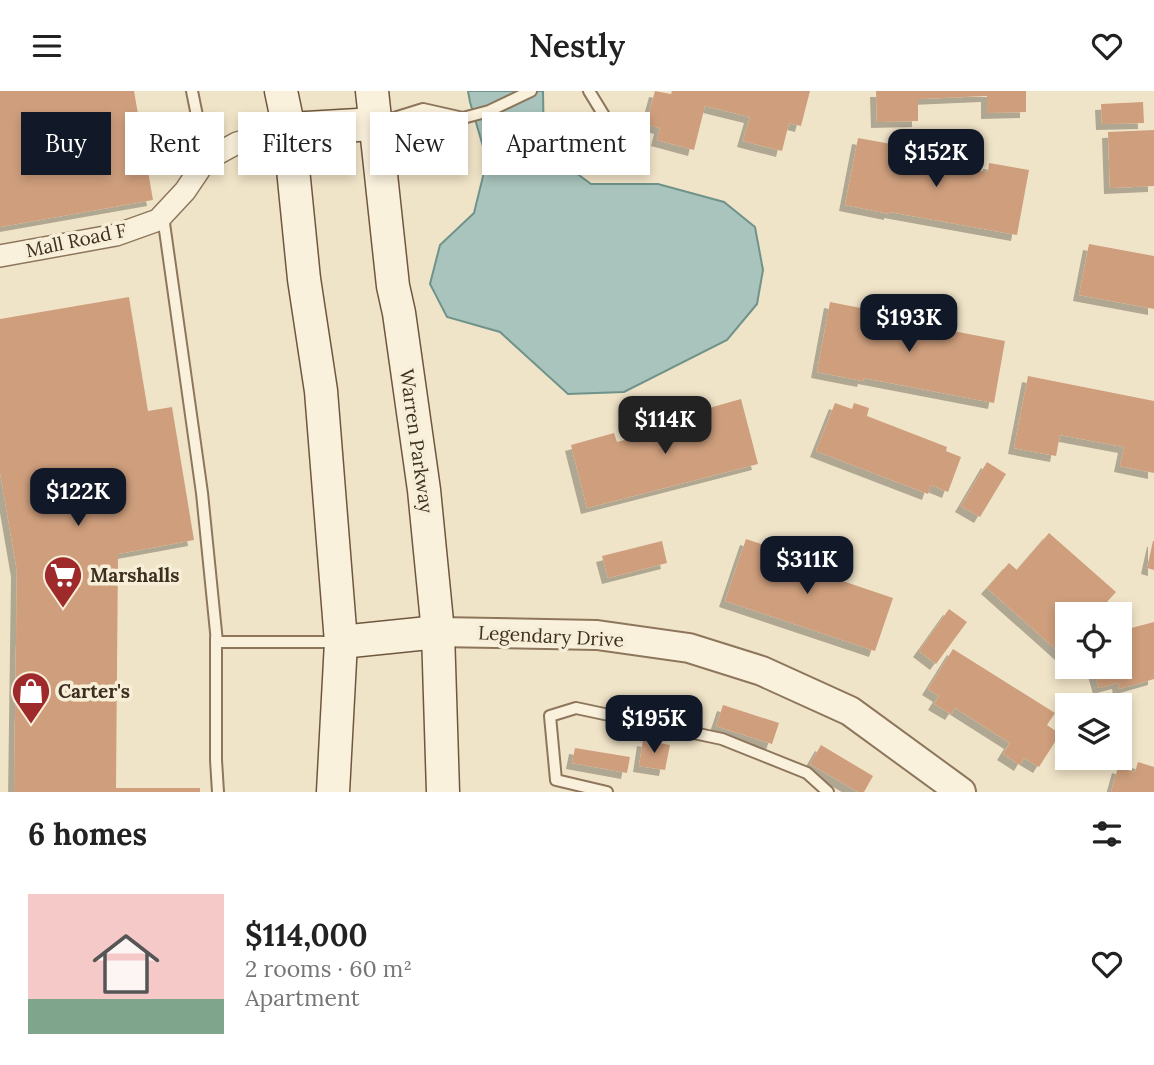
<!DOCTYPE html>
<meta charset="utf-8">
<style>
body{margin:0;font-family:Lora,serif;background:#f2f2f2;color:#222;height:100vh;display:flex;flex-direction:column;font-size:26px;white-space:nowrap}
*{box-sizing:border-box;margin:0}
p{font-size:23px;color:#767676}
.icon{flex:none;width:38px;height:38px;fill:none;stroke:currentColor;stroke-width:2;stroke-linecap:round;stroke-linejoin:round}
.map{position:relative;height:701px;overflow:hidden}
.drawer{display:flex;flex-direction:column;background:#fff;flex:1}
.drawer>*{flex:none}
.banner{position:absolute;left:21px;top:21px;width:700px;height:63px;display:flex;gap:14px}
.tools{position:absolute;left:1055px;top:511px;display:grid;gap:14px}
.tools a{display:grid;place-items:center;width:77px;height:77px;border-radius:0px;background:#fff;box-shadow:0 4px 10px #0003;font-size:35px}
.price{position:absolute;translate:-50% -60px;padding:0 16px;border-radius:14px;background:#111827;color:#fff;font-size:23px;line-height:46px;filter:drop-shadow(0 2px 4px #0008)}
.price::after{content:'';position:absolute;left:50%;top:42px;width:21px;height:16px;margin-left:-10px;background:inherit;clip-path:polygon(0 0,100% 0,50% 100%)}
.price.on{background:#222;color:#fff}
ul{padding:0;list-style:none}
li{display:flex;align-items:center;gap:21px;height:175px;padding:0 28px}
li span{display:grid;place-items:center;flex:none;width:196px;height:140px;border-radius:0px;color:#555}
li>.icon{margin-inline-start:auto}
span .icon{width:84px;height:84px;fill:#fffc;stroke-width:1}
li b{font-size:30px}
h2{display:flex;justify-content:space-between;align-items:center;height:84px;padding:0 28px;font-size:30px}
.tag{padding:0 24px;border-radius:0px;background:#fff;box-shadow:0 4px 10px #0003;font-size:24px;line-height:63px}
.tag.on{background:#111827;color:#fff}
header{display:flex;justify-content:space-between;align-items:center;height:91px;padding:0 28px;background:#fff;font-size:32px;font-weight:600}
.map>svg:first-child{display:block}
.water{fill:#a9c4bc;stroke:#6f938a;stroke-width:2}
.building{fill:#cf9f7d;filter:url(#shadow)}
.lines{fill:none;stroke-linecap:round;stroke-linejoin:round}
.service-casing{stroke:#8d765c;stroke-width:14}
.minor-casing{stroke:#8d765c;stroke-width:24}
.tertiary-casing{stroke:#8d765c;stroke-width:32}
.secondary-casing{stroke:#6f573f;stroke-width:35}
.service{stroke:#faf1dc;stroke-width:10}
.minor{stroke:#faf1dc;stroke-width:21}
.tertiary{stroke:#faf1dc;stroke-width:28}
.secondary{stroke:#faf1dc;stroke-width:32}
.labels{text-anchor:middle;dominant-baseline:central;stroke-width:7;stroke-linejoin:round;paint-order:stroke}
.street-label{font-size:19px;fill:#3d2e20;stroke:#f7eed8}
.poi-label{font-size:19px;font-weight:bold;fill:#3d2e20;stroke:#f7eed8;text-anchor:start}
</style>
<header><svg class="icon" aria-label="menu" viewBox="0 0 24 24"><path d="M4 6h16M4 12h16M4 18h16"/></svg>Nestly<svg class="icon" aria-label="heart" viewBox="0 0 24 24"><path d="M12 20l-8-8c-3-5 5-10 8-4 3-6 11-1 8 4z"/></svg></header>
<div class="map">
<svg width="1154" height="701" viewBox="0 0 1154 701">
<defs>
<filter id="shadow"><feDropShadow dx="-6" dy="6" stdDeviation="0" flood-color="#0004"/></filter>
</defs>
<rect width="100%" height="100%" fill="#f0e4c8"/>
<path class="water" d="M 468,0 L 543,0 L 544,58 L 591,93 L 658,93 L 724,111 L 755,136 L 763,179 L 757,213 L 727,249 L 624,301 L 568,303 L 500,241 L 447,226 L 430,193 L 440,154 L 474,122 L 487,69 L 470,11 Z"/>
<g class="building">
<path d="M 0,0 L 134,0 L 153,109 L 0,136 Z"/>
<path d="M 655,0 L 671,3 L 672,0 L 810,0 L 801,35 L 789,32 L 782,60 L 743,50 L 750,26 L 705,15 L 694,59 L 657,49 L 660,37 L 646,33 Z"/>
<path d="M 876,0 L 1026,0 L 1026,21 L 987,22 L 987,5 L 918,8 L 918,30 L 877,31 Z"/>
<path d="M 1143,11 L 1144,32 L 1102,33 L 1101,13 Z"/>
<path d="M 1154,39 L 1154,95 L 1110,97 L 1108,41 Z"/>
<path d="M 858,47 L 902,55 L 900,65 L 988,81 L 989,72 L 1029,79 L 1017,144 L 890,121 L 890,123 L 845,114 Z"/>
<path d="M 1089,153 L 1154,165 L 1154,218 L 1079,204 Z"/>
<path d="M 129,206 L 148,320 L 172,316 L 194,449 L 118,463 L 116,697 L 200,697 L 200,701 L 14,701 L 17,480 L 0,381 L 0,228 Z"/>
<path d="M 830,211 L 876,220 L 875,225 L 1005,250 L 994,312 L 864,287 L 863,290 L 817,281 Z"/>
<path d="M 1028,285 L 1154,310 L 1154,382 L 1120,375 L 1124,356 L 1060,344 L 1056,365 L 1014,357 Z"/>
<path d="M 741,308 L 758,373 L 587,417 L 571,354 L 614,342 L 617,351 L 704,328 L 702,319 Z"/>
<path d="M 835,312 L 852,318 L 854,312 L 869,317 L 867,325 L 947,356 L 946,360 L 961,366 L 948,401 L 931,394 L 928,403 L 816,360 Z"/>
<path d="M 987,371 L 1006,383 L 980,426 L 961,415 Z"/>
<path d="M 1049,442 L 1116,501 L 1096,523 L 1068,523 L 1068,556 L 1061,563 L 987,497 L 1009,472 L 1017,479 Z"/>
<path d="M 746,448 L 813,470 L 810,479 L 893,507 L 875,560 L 725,510 Z"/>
<path d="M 662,450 L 667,472 L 608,487 L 602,465 Z"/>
<path d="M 1153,450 L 1154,450 L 1154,479 L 1147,477 Z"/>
<path d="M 949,518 L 967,531 L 936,573 L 919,560 Z"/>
<path d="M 1154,531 L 1154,588 L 1119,598 L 1118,592 L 1099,597 L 1093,576 L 1120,576 L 1120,540 Z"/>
<path d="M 953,558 L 1055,622 L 1047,634 L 1060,643 L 1039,676 L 1024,667 L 1020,674 L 1003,663 L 1010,652 L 955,617 L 951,623 L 934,613 L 939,605 L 928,598 Z"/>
<path d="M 723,614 L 779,632 L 772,653 L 716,635 Z"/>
<path d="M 643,649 L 670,654 L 665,679 L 639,675 Z"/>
<path d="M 821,654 L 873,685 L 864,701 L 858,701 L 810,673 Z"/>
<path d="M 575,657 L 630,666 L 627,682 L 572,672 Z"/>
<path d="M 1138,671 L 1154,676 L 1154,701 L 1111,701 L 1118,676 L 1135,681 Z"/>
</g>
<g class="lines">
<g class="service-casing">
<g id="service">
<path d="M 192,0 L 206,69"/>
<path d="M 589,0 L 619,49"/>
<path d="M 378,32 L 423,18 L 463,27 L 489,20 L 531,0"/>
<path d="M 163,125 L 202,402 L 217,551 L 338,551"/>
<path d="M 216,547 L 216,669 L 218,701"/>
<path d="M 607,701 L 556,689 L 550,625 L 576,617 L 722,648 L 807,682 L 828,701"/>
</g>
</g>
<g class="minor-casing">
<path id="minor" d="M 0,165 L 116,144 L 158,129 L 185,100 L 206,69 L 237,52 L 289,38"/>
</g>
<g class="tertiary-casing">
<path id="tertiary" d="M 438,541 L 597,544 L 689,557 L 762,580 L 850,620 L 961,701"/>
</g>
<g class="secondary-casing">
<g id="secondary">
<path d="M 281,0 L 289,38 L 304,188 L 321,300 L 341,551 L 333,701"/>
<path d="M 372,0 L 393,195 L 399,222 L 424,399 L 438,541 L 443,701"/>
<path d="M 289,38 L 375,33"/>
<path d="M 341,551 L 438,541"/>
</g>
</g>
<use href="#service" class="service"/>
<use href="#minor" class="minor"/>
<use href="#tertiary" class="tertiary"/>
<use href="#secondary" class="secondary"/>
</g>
<defs>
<g id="supermarket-pin" transform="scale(2.0125)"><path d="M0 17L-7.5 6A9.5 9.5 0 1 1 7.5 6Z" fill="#9e2a2b" stroke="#f7eed8"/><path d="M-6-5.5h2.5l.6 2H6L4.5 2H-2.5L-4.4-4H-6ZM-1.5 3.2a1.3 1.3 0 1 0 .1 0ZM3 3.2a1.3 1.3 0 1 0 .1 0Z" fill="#fff"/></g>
<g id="shop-pin" transform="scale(2.0125)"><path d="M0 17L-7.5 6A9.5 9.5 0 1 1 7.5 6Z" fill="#9e2a2b" stroke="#f7eed8"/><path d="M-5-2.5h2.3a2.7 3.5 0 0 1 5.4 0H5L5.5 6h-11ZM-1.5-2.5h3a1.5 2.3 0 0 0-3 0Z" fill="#fff"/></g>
</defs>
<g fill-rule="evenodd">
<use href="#supermarket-pin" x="63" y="484"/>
<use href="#shop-pin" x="31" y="600"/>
</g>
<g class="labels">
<g class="street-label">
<text transform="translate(76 149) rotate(-12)">Mall Road F</text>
<text transform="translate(417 350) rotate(82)">Warren Parkway</text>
<text transform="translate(551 545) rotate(3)">Legendary Drive</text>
</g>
<g class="poi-label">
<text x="90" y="484">Marshalls</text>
<text x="58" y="600">Carter's</text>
</g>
</g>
</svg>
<div class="tools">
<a><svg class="icon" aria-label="locate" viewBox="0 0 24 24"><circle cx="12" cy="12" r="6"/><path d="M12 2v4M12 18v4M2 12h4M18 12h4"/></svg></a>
<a><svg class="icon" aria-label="layers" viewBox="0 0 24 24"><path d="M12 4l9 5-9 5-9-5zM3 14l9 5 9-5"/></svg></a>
</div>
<b class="price" style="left:936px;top:98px">$152K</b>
<b class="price" style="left:909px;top:263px">$193K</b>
<b class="price on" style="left:665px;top:365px">$114K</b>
<b class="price" style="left:78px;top:437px">$122K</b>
<b class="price" style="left:807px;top:505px">$311K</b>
<b class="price" style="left:654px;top:664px">$195K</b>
<div class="banner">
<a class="tag on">Buy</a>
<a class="tag">Rent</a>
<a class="tag">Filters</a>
<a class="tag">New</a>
<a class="tag">Apartment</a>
</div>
</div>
<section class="drawer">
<h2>6 homes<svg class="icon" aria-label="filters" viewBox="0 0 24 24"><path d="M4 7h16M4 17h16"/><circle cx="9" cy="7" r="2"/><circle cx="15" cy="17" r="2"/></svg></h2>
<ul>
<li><span style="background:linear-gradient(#f6c9c9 75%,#7fa58c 0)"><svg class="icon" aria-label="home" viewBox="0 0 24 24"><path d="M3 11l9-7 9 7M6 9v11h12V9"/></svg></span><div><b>$114,000</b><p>2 rooms · 60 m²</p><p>Apartment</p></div><svg class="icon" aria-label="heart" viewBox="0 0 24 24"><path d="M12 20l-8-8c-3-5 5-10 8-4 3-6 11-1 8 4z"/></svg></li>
</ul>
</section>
